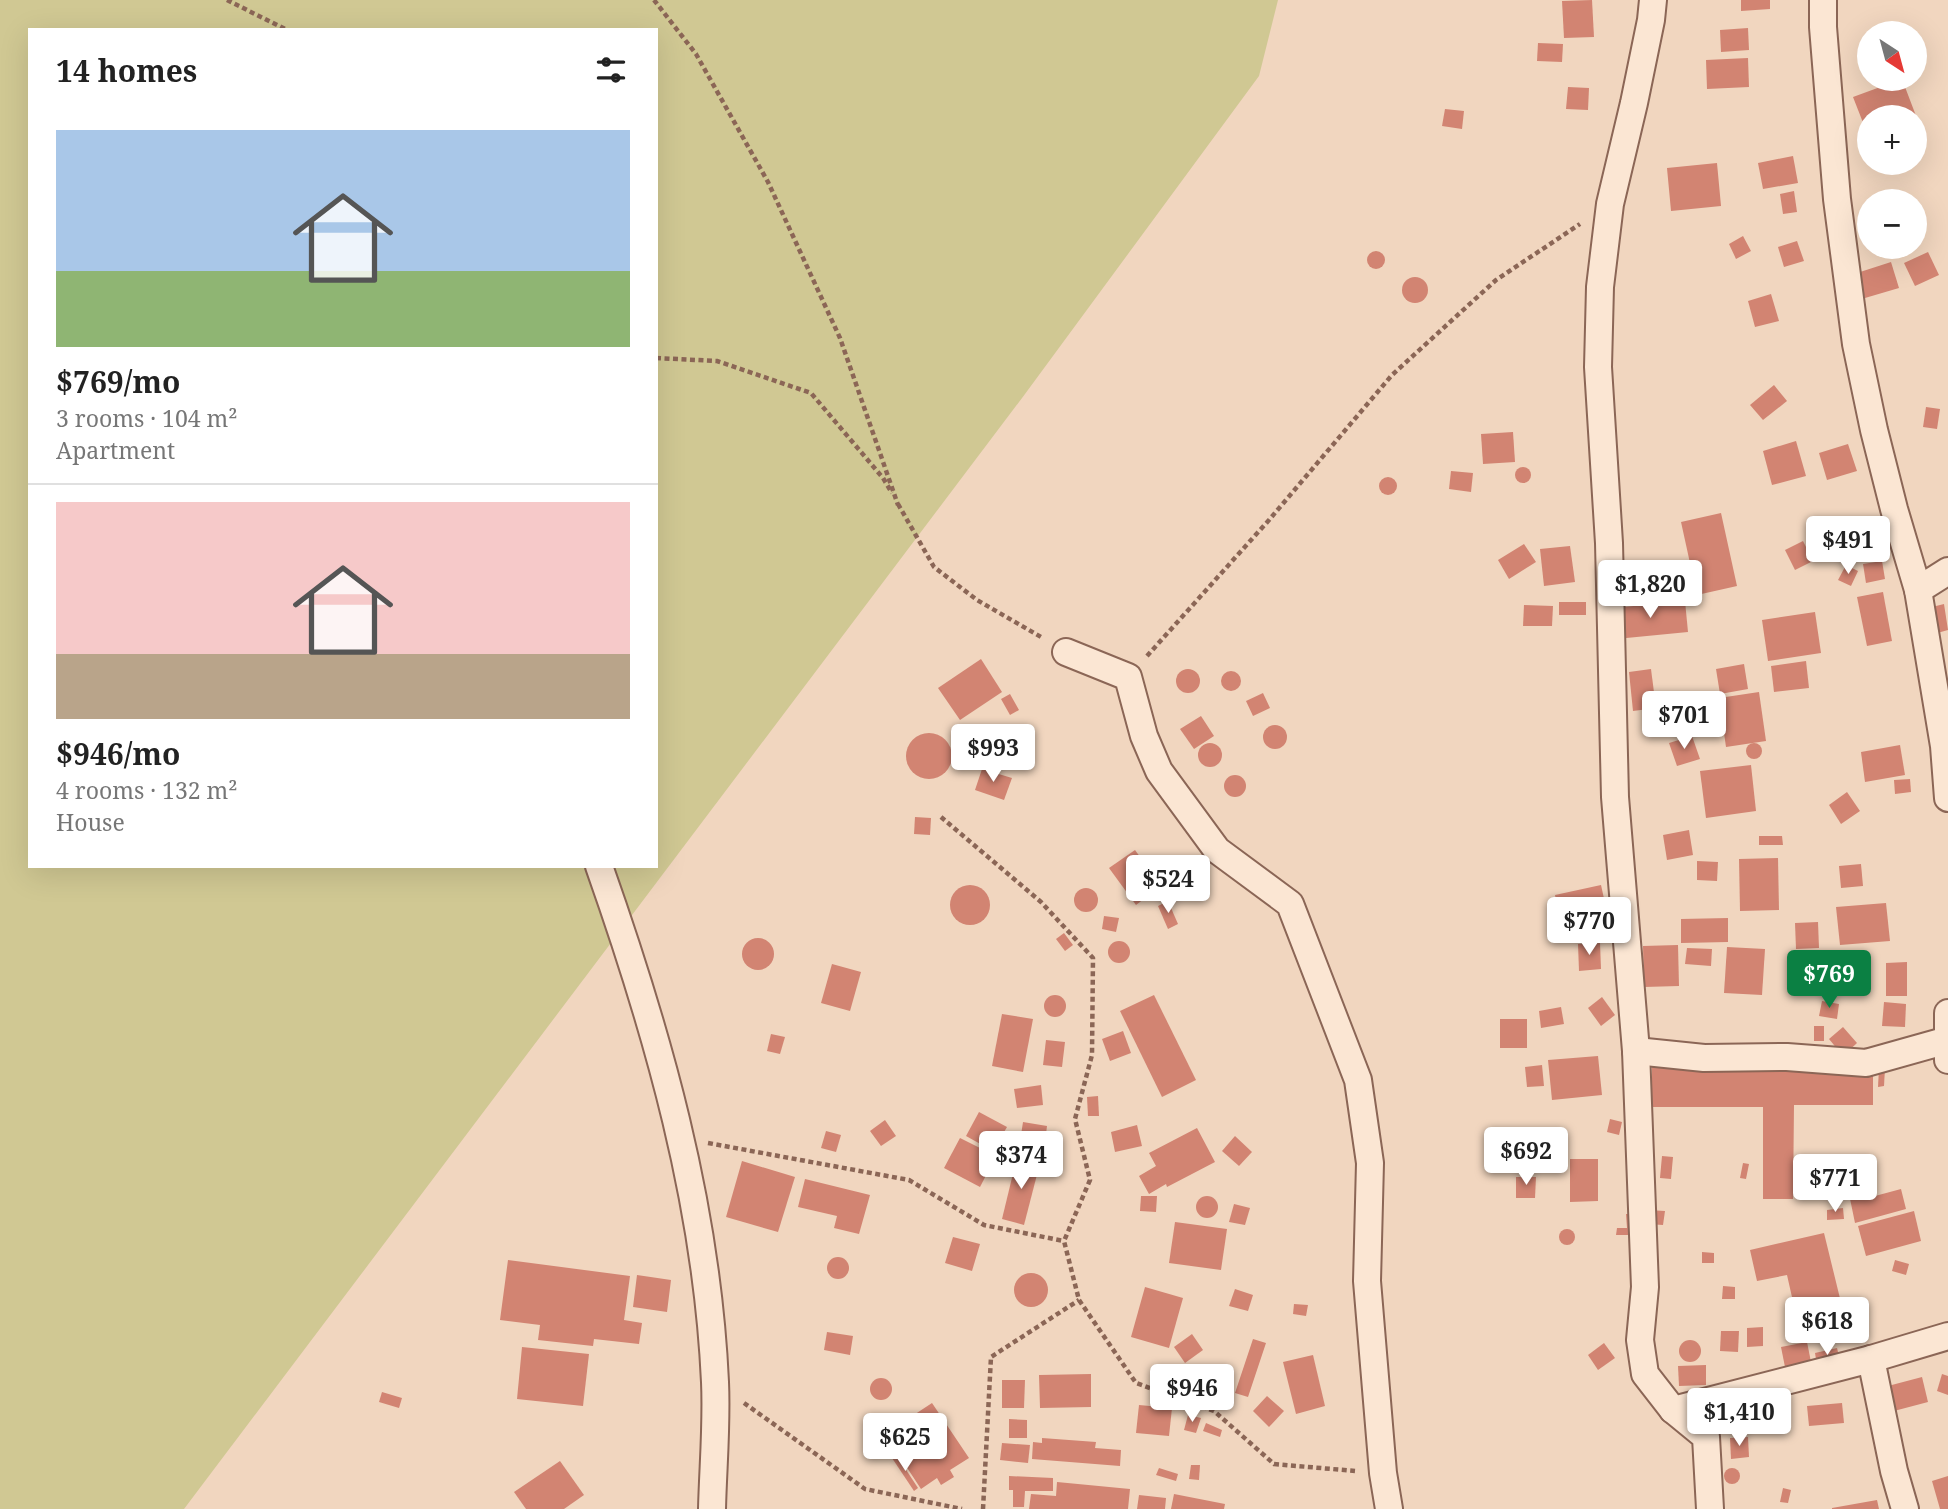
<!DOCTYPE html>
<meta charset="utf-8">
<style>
body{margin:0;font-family:"Noto Serif",serif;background:#f2f2f2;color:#222;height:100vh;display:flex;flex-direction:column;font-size:26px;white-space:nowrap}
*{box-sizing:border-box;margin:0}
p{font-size:23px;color:#767676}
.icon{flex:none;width:38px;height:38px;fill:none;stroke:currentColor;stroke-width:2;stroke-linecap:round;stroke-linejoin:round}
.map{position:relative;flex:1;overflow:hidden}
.sheet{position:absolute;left:28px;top:28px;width:630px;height:840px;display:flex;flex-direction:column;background:#fff;border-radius:0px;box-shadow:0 7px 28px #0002}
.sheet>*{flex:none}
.needle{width:46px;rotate:144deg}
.controls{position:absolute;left:1857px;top:21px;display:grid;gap:14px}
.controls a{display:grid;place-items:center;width:70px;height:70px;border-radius:50%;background:#fff;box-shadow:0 7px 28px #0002;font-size:35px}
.price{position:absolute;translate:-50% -60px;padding:0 16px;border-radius:7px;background:#fff;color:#222;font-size:23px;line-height:46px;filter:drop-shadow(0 2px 4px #0008)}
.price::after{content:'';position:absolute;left:50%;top:42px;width:21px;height:16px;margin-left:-10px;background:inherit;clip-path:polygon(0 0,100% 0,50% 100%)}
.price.on{background:#0b8043;color:#fff}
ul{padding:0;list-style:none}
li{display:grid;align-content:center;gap:14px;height:371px;padding:0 28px}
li+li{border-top:2px solid #e0e0e0}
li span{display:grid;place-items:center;height:217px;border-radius:0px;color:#555}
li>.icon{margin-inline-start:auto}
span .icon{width:126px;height:126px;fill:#fffc;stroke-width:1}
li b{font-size:30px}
h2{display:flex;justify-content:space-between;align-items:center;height:84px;padding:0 28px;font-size:30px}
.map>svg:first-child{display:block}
.green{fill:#d0c893;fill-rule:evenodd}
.building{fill:#d28472}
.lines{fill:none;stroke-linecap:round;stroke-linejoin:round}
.minor-casing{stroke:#8b6656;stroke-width:30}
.path{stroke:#8b6656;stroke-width:4.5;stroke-dasharray:5 3.5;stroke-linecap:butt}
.minor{stroke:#fbe6d3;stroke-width:26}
</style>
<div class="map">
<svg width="1948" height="1509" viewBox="0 0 1948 1509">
<rect width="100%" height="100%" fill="#f1d6bf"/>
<path class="green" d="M 0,0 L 1278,0 L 1259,76 L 1025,394 L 184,1509 L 0,1509 ZM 30,30 L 656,30 L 656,866 L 30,866 Z"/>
<g class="building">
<path d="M 1592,0 L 1594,37 L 1564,38 L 1562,1 Z"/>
<path d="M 1741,0 L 1770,0 L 1770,9 L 1741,11 Z"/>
<path d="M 1748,28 L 1749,50 L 1721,52 L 1720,30 Z"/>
<path d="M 1538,43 L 1563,44 L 1562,62 L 1537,61 Z"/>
<path d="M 1748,58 L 1749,87 L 1707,89 L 1706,60 Z"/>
<path d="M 1902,79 L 1921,129 L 1914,131 L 1914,117 L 1869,117 L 1869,138 L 1853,97 Z"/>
<path d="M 1568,87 L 1589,88 L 1588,110 L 1566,109 Z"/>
<path d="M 1445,109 L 1464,111 L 1462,129 L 1442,126 Z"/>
<path d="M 1793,156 L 1798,183 L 1763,189 L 1758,163 Z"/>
<path d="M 1717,163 L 1721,206 L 1671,211 L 1667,168 Z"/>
<path d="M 1794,191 L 1797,212 L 1783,214 L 1780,194 Z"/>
<path d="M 1900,193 L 1905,201 L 1884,201 Z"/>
<path d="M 1743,236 L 1751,251 L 1736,259 L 1729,244 Z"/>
<path d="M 1797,241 L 1804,261 L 1784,267 L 1778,247 Z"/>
<circle cx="1376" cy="260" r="9"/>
<path d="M 1928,252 L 1939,275 L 1915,286 L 1904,263 Z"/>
<path d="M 1891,262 L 1899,288 L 1865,298 L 1857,273 Z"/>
<circle cx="1415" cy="290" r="13"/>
<path d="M 1771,294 L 1779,321 L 1755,327 L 1748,301 Z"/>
<path d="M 1774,385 L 1787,401 L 1763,420 L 1750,405 Z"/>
<path d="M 1926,407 L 1940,409 L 1937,429 L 1923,427 Z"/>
<path d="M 1513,432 L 1515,462 L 1483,464 L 1481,434 Z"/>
<path d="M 1796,441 L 1806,476 L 1772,485 L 1763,451 Z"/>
<path d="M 1848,444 L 1857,471 L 1827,480 L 1819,453 Z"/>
<circle cx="1523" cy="475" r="8"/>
<path d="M 1451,471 L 1473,473 L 1471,492 L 1449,489 Z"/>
<circle cx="1388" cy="486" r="9"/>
<path d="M 1721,513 L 1737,586 L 1697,595 L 1681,522 Z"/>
<path d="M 1873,519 L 1883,549 L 1852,560 L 1842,530 Z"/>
<path d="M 1803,541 L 1813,561 L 1795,570 L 1785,550 Z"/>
<path d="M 1524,544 L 1536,562 L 1509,579 L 1498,560 Z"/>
<path d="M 1570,546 L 1575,582 L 1544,586 L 1540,549 Z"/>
<path d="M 1882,561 L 1885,579 L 1866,583 L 1863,564 Z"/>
<path d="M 1846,565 L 1858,571 L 1851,586 L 1838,580 Z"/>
<path d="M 1621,576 L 1641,576 L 1641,592 L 1620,591 Z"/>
<path d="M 1883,592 L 1892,641 L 1867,646 L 1857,597 Z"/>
<path d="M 1685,601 L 1688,632 L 1616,639 L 1613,608 Z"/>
<rect x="1559" y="602" width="27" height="13"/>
<path d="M 1944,604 L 1948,630 L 1930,635 L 1924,609 Z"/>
<path d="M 1524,605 L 1553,606 L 1552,626 L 1523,626 Z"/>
<path d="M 1815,612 L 1821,653 L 1768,661 L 1762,620 Z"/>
<path d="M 981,659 L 1002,692 L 960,720 L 938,688 Z"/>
<path d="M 1806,661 L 1809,688 L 1774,692 L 1771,666 Z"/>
<path d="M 1744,664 L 1748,689 L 1720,694 L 1716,669 Z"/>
<circle cx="1188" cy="681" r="12"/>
<path d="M 1651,669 L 1656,708 L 1633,711 L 1629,672 Z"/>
<circle cx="1231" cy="681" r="10"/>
<path d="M 1759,692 L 1766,741 L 1726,747 L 1719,698 Z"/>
<path d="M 1263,693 L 1270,708 L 1253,716 L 1246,701 Z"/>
<path d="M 1010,694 L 1019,710 L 1010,715 L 1001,699 Z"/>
<path d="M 1201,716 L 1214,736 L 1194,749 L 1180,729 Z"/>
<circle cx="1275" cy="737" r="12"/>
<circle cx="929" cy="756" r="23"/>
<path d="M 1692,736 L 1700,759 L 1677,766 L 1669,743 Z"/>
<circle cx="1210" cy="755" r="12"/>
<circle cx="1754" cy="751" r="8"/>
<path d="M 1900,745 L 1905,775 L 1865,782 L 1861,752 Z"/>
<path d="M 1751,765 L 1756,811 L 1706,818 L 1700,771 Z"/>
<path d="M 982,769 L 1012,778 L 1004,800 L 975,790 Z"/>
<circle cx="1235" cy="786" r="11"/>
<path d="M 1910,779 L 1911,792 L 1895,794 L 1894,780 Z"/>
<path d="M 1847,792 L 1860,811 L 1841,824 L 1829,805 Z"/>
<path d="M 915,817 L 931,818 L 930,835 L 914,834 Z"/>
<path d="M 1689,830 L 1693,855 L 1667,860 L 1663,835 Z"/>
<path d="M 1759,836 L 1782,836 L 1783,845 L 1759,845 Z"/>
<path d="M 1135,850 L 1161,886 L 1136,905 L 1109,868 Z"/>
<path d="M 1778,858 L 1779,910 L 1740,911 L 1739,859 Z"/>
<path d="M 1697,861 L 1718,862 L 1717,881 L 1697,880 Z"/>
<path d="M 1861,864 L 1863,886 L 1841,888 L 1839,866 Z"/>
<path d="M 1601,885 L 1608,917 L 1562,928 L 1555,895 Z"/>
<circle cx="970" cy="905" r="20"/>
<circle cx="1086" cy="900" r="12"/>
<path d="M 1168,901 L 1178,924 L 1168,929 L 1158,906 Z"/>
<path d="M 1886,903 L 1890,941 L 1840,945 L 1836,907 Z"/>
<path d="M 1104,916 L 1119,918 L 1116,932 L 1102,929 Z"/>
<path d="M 1728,918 L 1728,942 L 1681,943 L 1681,919 Z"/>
<path d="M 1818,922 L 1819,948 L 1796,949 L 1795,923 Z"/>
<path d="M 1064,933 L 1073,945 L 1065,951 L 1056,939 Z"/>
<circle cx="758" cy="954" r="16"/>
<circle cx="1119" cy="952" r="11"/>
<path d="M 1600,943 L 1601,969 L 1579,971 L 1578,944 Z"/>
<path d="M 1678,945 L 1679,986 L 1644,987 L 1643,946 Z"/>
<path d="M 1727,947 L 1765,949 L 1762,995 L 1724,993 Z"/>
<path d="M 1687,948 L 1712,949 L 1711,966 L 1685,964 Z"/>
<path d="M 1795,951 L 1810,951 L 1810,964 L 1795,965 Z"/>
<path d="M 1907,962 L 1907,996 L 1886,996 L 1886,963 Z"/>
<path d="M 832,964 L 861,972 L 850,1011 L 821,1003 Z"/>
<path d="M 1154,995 L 1196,1080 L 1162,1097 L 1120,1011 Z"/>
<circle cx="1055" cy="1006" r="11"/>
<path d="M 1602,997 L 1615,1015 L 1601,1026 L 1588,1008 Z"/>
<path d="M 1822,1001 L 1839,1004 L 1837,1019 L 1819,1016 Z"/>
<path d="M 1884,1002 L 1906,1004 L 1905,1027 L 1882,1026 Z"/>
<path d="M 1561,1007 L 1564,1024 L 1541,1028 L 1539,1011 Z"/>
<path d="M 1002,1014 L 1033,1019 L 1023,1072 L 992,1066 Z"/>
<rect x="1500" y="1019" width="27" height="29"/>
<rect x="1814" y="1026" width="10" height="15"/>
<path d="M 1843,1027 L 1857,1043 L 1843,1056 L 1829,1039 Z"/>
<path d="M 1123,1031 L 1131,1053 L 1110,1061 L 1102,1039 Z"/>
<path d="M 771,1034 L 785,1037 L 780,1054 L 767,1051 Z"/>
<path d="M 1046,1040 L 1065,1042 L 1062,1067 L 1043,1065 Z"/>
<path d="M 1598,1056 L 1602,1095 L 1552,1100 L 1548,1060 Z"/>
<path d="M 1542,1065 L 1544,1086 L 1527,1087 L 1525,1067 Z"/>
<path d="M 1873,1066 L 1873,1105 L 1794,1105 L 1793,1199 L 1763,1199 L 1763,1107 L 1652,1107 L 1652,1067 Z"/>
<path d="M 1879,1068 L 1885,1068 L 1884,1086 L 1878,1087 Z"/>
<path d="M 1041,1085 L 1043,1105 L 1017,1108 L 1014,1089 Z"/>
<path d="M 1098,1096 L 1099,1116 L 1088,1116 L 1087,1097 Z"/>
<path d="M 979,1112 L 1007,1127 L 993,1151 L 966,1136 Z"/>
<path d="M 1610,1119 L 1622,1122 L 1619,1135 L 1607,1132 Z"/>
<path d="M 885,1120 L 896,1136 L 881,1146 L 870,1131 Z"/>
<path d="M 1023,1122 L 1047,1126 L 1044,1151 L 1019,1148 Z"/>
<path d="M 1137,1125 L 1142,1146 L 1115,1152 L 1111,1132 Z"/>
<path d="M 1197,1128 L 1215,1162 L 1167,1187 L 1166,1184 L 1149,1194 L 1139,1176 L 1156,1166 L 1149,1153 Z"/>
<path d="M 826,1131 L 841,1135 L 836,1152 L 821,1148 Z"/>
<path d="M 1235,1136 L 1252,1152 L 1239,1166 L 1222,1151 Z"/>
<path d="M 960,1138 L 996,1156 L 980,1187 L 944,1168 Z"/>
<path d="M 1662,1156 L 1673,1157 L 1671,1179 L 1660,1178 Z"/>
<path d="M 1017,1157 L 1040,1163 L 1024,1225 L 1002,1219 Z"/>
<path d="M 1570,1159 L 1598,1159 L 1598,1201 L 1570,1202 Z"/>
<path d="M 742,1161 L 795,1177 L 778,1232 L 726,1217 Z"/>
<path d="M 1743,1163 L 1749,1164 L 1746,1179 L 1740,1178 Z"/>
<path d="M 1516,1177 L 1536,1177 L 1535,1198 L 1516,1198 Z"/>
<path d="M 805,1179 L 870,1195 L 859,1234 L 834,1228 L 837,1216 L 798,1207 Z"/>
<path d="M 1871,1183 L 1875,1196 L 1901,1189 L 1906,1209 L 1855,1223 L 1848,1189 Z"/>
<circle cx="1207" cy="1207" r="11"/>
<path d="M 1141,1196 L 1157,1196 L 1156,1212 L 1140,1211 Z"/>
<path d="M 1234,1204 L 1250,1208 L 1245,1225 L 1229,1222 Z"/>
<path d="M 1843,1208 L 1844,1219 L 1827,1220 L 1827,1210 Z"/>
<path d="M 1648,1210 L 1665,1211 L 1663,1225 L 1647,1224 Z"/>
<path d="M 1914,1211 L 1921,1241 L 1866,1256 L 1858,1226 Z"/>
<path d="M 1626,1214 L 1633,1214 L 1632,1235 L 1616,1235 L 1617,1228 L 1627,1228 Z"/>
<path d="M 1175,1222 L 1227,1229 L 1221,1270 L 1169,1263 Z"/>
<circle cx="1567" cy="1237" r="8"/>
<path d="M 1824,1233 L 1847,1327 L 1801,1337 L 1787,1275 L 1757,1281 L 1750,1250 Z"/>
<path d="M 953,1237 L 980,1244 L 972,1271 L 945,1263 Z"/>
<path d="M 1702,1252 L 1714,1253 L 1714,1263 L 1702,1263 Z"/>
<circle cx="838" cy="1268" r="11"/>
<path d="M 508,1260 L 630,1276 L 624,1320 L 642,1323 L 639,1344 L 594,1339 L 593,1346 L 538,1340 L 540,1325 L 500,1320 Z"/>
<path d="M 1895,1260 L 1909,1264 L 1906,1275 L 1892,1271 Z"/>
<circle cx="1031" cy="1290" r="17"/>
<path d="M 637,1275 L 671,1280 L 667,1312 L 633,1307 Z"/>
<path d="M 1723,1286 L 1735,1287 L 1735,1299 L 1722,1299 Z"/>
<path d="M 1145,1287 L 1183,1298 L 1169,1348 L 1131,1337 Z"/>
<path d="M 1235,1289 L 1253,1295 L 1248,1311 L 1229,1306 Z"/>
<path d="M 1294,1304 L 1308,1305 L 1306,1316 L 1293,1314 Z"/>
<path d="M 1763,1327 L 1763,1346 L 1747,1347 L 1747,1328 Z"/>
<path d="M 1721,1331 L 1739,1331 L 1738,1352 L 1720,1351 Z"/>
<path d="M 827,1332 L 853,1336 L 850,1355 L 824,1350 Z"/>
<path d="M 1192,1334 L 1203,1350 L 1185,1363 L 1174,1347 Z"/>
<path d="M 1253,1339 L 1266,1343 L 1248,1397 L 1235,1393 Z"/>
<circle cx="1690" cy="1351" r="11"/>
<path d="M 1807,1342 L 1812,1367 L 1786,1372 L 1781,1347 Z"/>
<path d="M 1604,1343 L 1615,1358 L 1598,1370 L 1588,1355 Z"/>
<path d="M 522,1347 L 589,1354 L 583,1406 L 517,1399 Z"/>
<path d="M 1837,1348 L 1840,1360 L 1817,1365 L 1815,1353 Z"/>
<path d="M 1313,1355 L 1325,1406 L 1296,1414 L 1283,1362 Z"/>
<path d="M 1706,1365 L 1706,1385 L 1679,1386 L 1678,1366 Z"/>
<path d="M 1091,1374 L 1091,1407 L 1040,1408 L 1039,1375 Z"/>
<path d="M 1195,1374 L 1211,1379 L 1207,1391 L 1192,1386 Z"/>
<path d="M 1942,1374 L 1948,1376 L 1948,1395 L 1937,1391 Z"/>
<path d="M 1922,1377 L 1928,1402 L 1894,1411 L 1888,1386 Z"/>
<circle cx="881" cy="1389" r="11"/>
<path d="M 1002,1380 L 1025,1380 L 1024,1408 L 1002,1408 Z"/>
<path d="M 1219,1381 L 1231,1382 L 1229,1394 L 1218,1392 Z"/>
<path d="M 382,1392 L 402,1398 L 399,1408 L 379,1402 Z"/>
<path d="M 1267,1396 L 1284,1411 L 1269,1427 L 1253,1411 Z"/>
<path d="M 932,1403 L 969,1458 L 950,1470 L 954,1477 L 941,1485 L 937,1478 L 921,1489 L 885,1434 Z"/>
<path d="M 1842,1403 L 1844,1423 L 1809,1426 L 1807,1406 Z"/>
<path d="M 1139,1405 L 1172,1408 L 1169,1436 L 1136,1433 Z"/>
<path d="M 1188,1415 L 1201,1418 L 1196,1433 L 1184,1430 Z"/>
<path d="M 1009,1419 L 1027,1420 L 1027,1438 L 1009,1438 Z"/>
<path d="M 1206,1423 L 1222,1430 L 1220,1437 L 1203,1431 Z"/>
<path d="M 1748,1437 L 1749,1457 L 1731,1459 L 1730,1438 Z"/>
<path d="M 1042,1438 L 1096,1442 L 1095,1448 L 1121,1450 L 1120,1466 L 1032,1459 L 1033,1442 L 1042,1443 Z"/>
<path d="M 1002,1443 L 1030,1445 L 1028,1463 L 1000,1460 Z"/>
<path d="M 897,1456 L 918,1488 L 914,1491 L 892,1458 Z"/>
<path d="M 560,1461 L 584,1495 L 564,1509 L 526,1509 L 514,1492 Z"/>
<path d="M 1191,1465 L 1200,1465 L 1199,1480 L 1189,1479 Z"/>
<circle cx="1732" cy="1476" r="8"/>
<path d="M 1159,1468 L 1178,1474 L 1176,1481 L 1156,1475 Z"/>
<path d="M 1009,1476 L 1053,1478 L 1053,1491 L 1025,1491 L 1024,1507 L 1013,1507 L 1013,1490 L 1009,1490 Z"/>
<path d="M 1948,1476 L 1948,1509 L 1940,1509 L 1932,1481 Z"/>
<path d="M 1057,1482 L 1130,1489 L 1128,1509 L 1029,1509 L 1031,1494 L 1056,1496 Z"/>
<path d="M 1783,1488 L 1791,1490 L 1788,1503 L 1780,1502 Z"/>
<path d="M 1174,1494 L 1225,1504 L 1224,1509 L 1171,1509 Z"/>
<path d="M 1139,1495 L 1166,1498 L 1165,1509 L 1137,1509 Z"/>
<path d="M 1877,1500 L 1879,1509 L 1832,1509 L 1832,1508 Z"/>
</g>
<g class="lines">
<g class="minor-casing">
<g id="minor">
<path d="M 1653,0 L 1651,20 L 1634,103 L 1610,204 L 1600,287 L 1598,367 L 1609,543 L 1615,797 L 1636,1051 L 1645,1287 L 1640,1340 L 1645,1374 L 1673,1410"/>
<path d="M 1823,0 L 1823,27 L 1837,199 L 1856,344 L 1874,430 L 1894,509 L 1918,590 L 1944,746 L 1948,798"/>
<path d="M 1918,590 L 1948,571"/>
<path d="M 1066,652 L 1128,677 L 1144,736 L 1159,771 L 1217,850 L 1290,904 L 1358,1080 L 1370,1163 L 1367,1281 L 1383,1473 L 1389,1509"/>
<path d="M 599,866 C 658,1033 707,1205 715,1382 C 717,1424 713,1467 712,1509"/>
<path d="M 1948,1013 L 1948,1060"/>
<path d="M 1636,1051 L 1704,1058 L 1787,1057 L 1866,1063 L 1948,1040"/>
<path d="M 1871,1359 L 1894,1471 L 1905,1509"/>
<path d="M 1710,1509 L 1706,1437 L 1673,1410 L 1871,1359 L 1948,1336"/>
</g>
</g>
<g class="path">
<path d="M 227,0 L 287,30"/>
<path d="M 654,0 L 696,54 L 768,182 L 840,338 L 898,505"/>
<path d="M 656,358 L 717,361 L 811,393 L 883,478 L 892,493"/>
<path d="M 898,504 L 934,567 L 977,600 L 1041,637"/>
<path d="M 1147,656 L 1269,520 L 1392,375 L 1496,280 L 1580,224"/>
<path d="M 941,817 L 1041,902 L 1093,958 L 1092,1055 L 1075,1119 L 1090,1180 L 1064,1241 L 1079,1300 L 1136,1383 L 1214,1411 L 1274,1464 L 1355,1471"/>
<path d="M 708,1143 L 909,1180 L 984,1225 L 1064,1241"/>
<path d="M 744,1403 L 865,1489 L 962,1509"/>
<path d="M 983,1509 L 991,1357 L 1079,1300"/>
</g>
<use href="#minor" class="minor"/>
</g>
</svg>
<div class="controls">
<a><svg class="needle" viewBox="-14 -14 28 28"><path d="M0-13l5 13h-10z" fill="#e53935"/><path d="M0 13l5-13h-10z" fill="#767676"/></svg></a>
<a>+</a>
<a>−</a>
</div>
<b class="price" style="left:1848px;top:576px">$491</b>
<b class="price" style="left:1650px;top:620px">$1,820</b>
<b class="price" style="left:1684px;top:751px">$701</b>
<b class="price" style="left:993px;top:784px">$993</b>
<b class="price" style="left:1168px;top:915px">$524</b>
<b class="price" style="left:1589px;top:957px">$770</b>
<b class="price on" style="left:1829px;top:1010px">$769</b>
<b class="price" style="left:1526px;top:1187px">$692</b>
<b class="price" style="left:1021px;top:1191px">$374</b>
<b class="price" style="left:1835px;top:1214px">$771</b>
<b class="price" style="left:1827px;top:1357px">$618</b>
<b class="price" style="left:1192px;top:1424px">$946</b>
<b class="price" style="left:1739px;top:1448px">$1,410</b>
<b class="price" style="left:905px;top:1473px">$625</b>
<section class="sheet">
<h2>14 homes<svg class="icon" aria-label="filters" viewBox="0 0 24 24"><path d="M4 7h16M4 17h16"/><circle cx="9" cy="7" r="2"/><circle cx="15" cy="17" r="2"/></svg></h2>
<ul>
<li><span style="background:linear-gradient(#a9c7e8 65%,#8fb573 0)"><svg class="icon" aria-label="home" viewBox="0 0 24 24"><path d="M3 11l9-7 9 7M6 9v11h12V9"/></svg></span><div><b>$769/mo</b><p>3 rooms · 104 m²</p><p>Apartment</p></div></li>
<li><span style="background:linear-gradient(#f6c9c9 70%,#b9a48a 0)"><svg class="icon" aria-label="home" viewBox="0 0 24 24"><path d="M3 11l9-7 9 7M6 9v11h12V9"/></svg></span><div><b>$946/mo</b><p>4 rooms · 132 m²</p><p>House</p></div></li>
</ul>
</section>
</div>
